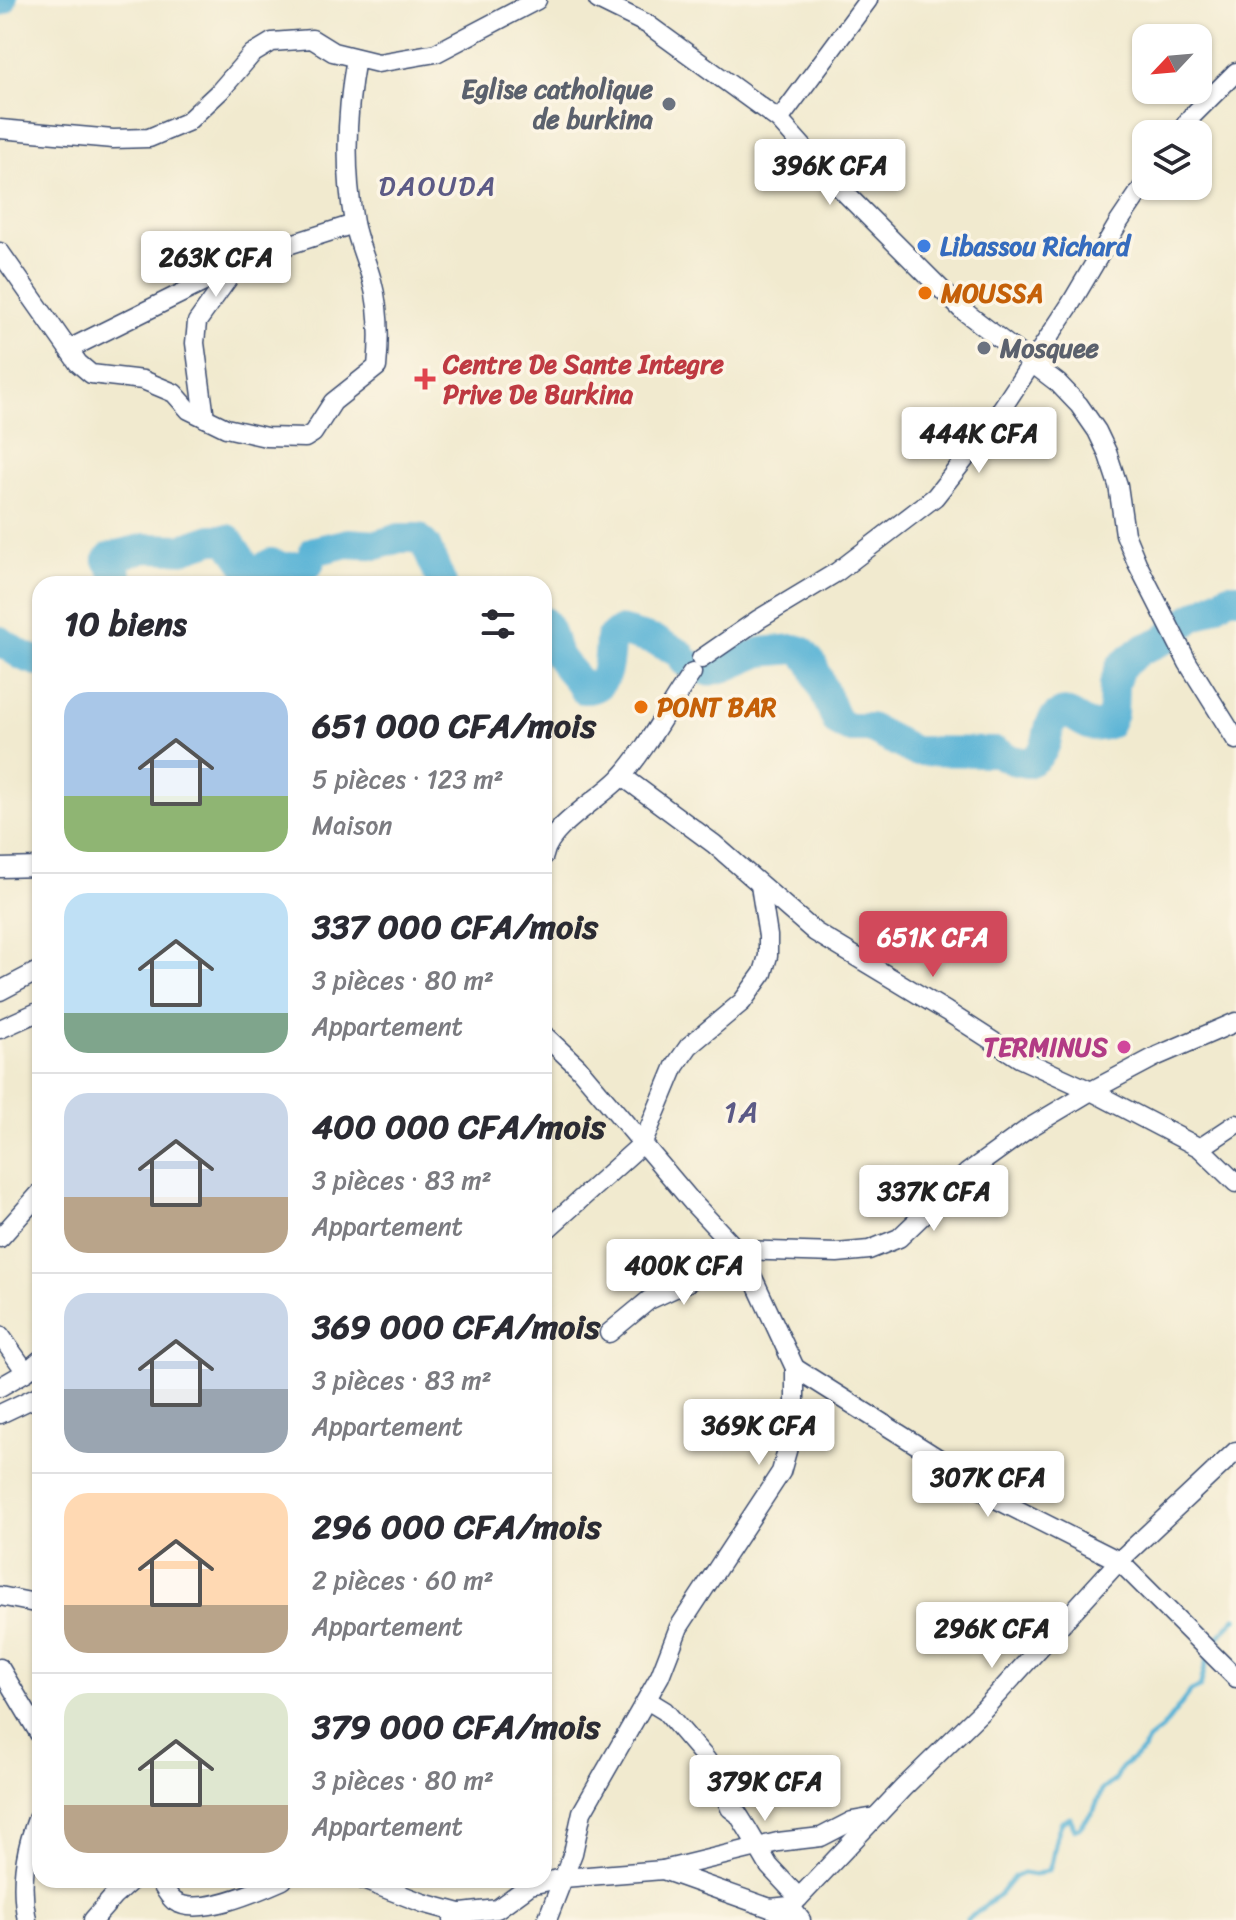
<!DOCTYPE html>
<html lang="fr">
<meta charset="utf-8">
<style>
body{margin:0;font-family:Sriracha,sans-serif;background:#f2f2f3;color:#2b2b33;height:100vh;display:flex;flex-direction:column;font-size:30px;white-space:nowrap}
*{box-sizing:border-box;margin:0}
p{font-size:26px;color:#7c7c81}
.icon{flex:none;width:44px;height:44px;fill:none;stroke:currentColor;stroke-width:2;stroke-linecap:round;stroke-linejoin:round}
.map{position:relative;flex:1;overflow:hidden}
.drawer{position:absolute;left:32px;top:576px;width:520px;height:1312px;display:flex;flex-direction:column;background:#fff;border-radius:24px;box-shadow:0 2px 6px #0004}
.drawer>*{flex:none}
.needle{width:52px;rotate:244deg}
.tools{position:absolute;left:1132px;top:24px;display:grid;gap:16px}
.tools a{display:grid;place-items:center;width:80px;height:80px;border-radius:16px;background:#fff;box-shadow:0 2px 6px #0004;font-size:40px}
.price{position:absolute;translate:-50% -68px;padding:0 18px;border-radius:8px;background:#fff;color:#222;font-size:26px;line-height:52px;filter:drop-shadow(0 2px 4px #0008)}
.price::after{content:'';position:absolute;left:50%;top:48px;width:24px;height:18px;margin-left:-12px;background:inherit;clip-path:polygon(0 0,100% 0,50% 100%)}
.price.active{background:#d1495b;color:#fff}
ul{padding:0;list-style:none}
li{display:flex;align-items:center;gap:24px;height:200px;padding:0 32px}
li+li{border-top:2px solid #e1e1e2}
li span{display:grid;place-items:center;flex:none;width:224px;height:160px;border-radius:24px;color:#555}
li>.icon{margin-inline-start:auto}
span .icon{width:96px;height:96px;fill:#fffc;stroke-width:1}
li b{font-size:34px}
h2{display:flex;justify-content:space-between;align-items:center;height:96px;padding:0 32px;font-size:34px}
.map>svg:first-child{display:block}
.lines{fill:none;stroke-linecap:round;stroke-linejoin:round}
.stream{stroke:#58b3d6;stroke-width:5}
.river{stroke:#58b3d6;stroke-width:30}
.street-casing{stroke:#3b4b6f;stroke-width:21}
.street{stroke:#fff;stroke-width:18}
.worship-dot{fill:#6b7280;stroke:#fcf5e5;stroke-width:3}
.shop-dot{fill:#3f7fe0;stroke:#fcf5e5;stroke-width:3}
.food-dot{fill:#e8710a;stroke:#fcf5e5;stroke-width:3}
.health-dot{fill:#e0444e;stroke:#fcf5e5;stroke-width:3}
.hotel-dot{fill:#d1479c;stroke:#fcf5e5;stroke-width:3}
.labels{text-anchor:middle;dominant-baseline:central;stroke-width:7;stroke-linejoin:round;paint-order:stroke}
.worship-label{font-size:26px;font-weight:bold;fill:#5b616d;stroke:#fcf5e5;text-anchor:end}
.shop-label{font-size:26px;font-weight:bold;fill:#366cbe;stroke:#fcf5e5;text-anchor:start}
.food-label{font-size:26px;font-weight:bold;fill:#c56008;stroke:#fcf5e5;text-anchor:start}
.health-label{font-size:26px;font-weight:bold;fill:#be3a42;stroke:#fcf5e5;text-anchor:start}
.hotel-label{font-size:26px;font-weight:bold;fill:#b23c85;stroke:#fcf5e5;text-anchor:end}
.neighbourhood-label{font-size:28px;letter-spacing:2px;fill:#5c5a86;stroke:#fcf5e5}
.quarter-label{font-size:30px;letter-spacing:2px;fill:#5c5a86;stroke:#fcf5e5}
</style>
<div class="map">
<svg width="1236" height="1920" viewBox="0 0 1236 1920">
<rect width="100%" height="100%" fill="#fcf5e5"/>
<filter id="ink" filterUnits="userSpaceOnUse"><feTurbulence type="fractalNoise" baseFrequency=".0125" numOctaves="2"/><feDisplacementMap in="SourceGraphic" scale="16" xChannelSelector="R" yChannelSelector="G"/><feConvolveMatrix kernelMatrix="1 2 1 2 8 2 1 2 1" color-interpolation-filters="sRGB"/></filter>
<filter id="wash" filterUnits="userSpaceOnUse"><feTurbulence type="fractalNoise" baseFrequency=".006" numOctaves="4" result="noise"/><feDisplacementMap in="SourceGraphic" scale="32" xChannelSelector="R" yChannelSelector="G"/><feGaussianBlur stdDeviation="1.8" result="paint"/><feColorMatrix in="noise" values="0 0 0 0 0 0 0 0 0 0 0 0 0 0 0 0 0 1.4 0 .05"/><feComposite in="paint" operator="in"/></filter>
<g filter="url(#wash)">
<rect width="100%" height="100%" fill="#f1eacf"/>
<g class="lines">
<g class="stream">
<path d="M 1209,1647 L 1236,1618"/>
<path d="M 967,1920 L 1000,1894 L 1014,1877 L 1023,1873 L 1035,1875 L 1049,1870 C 1055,1857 1053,1839 1062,1822 L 1070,1818 L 1075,1829 L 1079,1828 L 1094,1810 L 1102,1790 L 1115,1780 L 1121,1768 L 1144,1750 L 1148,1740 L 1162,1729 L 1191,1691 L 1200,1687 L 1208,1656"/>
</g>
<g class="river">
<path d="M 0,1 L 2,0"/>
<path d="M 114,584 L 117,575 L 108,560 L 110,557 L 145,548 L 182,549 L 212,539 L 228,539 L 250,572 L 256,572 L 271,563 L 285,568 L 309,564 L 314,551 L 348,543 L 377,545 L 399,538 L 418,538 L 426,546 L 442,584"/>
<path d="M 544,622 C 555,635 551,646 559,657 C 566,669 577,676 583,689 C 610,691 609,658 610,639 L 620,631 L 656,641 L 681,654 L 685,662 L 708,671 L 726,667 L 761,652 L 795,649 L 802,651 L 812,663 L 837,722 L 848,728 L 870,728 L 914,751 L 996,752 L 1012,760 L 1027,763 C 1058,750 1039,723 1061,714 C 1074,709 1085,734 1108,724 L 1113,713 L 1114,685 L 1120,667 L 1141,650 L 1164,640 L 1190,619 L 1229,597 L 1236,597"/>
<path d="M 0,641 L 23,656 L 40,662"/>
</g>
</g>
</g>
<g filter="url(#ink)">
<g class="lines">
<g class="street-casing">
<g id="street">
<path d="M 598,0 L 647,24 L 779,120 L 836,184 L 961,309 L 1058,383 L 1079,405 L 1097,431 L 1107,452 L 1118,485 L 1125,534 L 1137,563 L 1188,663 L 1236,740"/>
<path d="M 779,120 L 868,0"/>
<path d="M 0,129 L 113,139 L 149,138 L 187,122 L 220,91 L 252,54 L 272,42 L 312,39 L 333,52 L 378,63 L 436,53 L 537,0"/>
<path d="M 1179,134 L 1191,117 L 1236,72"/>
<path d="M 0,252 L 78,363 L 91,374 L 143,380 L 174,393 L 189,410 L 226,428 L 266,437 L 305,438 L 313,433 L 333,402 L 377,367 C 380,337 380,310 372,281 C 367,262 358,243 354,223 C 344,167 346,113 356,58"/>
<path d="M 69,349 L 202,283 L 241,260 L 354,224"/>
<path d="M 205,418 L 195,343 L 197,322 L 237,266"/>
<path d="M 701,659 L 759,619 L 837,572 L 935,497 L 987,431 L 1070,305 L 1119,222 L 1146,182"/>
<path d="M 622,776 L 714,844 L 815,932 L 946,1011 L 1019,1058 L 1091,1091 L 1200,1148 L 1236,1183"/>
<path d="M 544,856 C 548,827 602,798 621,777 C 646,750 670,704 692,673"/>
<path d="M 0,868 L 40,867"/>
<path d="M 0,991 L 40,970"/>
<path d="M 0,1029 L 40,1011"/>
<path d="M 544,1035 L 578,1067 L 692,1202 L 737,1250 L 748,1267 L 795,1368 L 795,1423 L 781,1472 L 679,1627 L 660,1676 L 582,1812 L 573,1853 L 547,1920"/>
<path d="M 1200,1148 L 1236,1124"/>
<path d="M 544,1232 L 643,1143 L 675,1066 L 689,1046 L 742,1002 L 763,973 L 768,956 L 768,936 L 760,885"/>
<path d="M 0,1238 L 40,1193"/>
<path d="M 609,1333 L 649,1300 L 688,1282 L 737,1250 L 837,1253 L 869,1250 L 899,1238 L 967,1173 L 1029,1128 L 1091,1091 L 1157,1056 L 1236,1022"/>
<path d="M 0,1335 L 26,1372"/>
<path d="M 795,1368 L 955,1469 L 990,1496 L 1119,1561 L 1236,1678"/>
<path d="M 0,1387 L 26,1372 L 40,1360"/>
<path d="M 0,1414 L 40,1395"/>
<path d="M 0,1596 L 40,1604"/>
<path d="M 0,1668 L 40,1735"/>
<path d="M 647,1700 L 665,1711 L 702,1754 L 714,1770 L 730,1808 L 738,1814 L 748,1830 L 769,1866 L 799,1898"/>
<path d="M 663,1870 L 778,1842 L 821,1837 L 852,1821 L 875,1817"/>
<path d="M 159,1880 C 163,1886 168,1896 174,1901 C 198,1918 258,1891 283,1880"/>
<path d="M 363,1880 L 423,1903 L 467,1915"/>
<path d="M 27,1920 C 19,1882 25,1847 40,1812"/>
<path d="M 93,1920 L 113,1897 L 132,1880"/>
<path d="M 453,1920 L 462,1913 L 497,1909 L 530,1885 L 563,1878 L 663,1870 L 770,1908 L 790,1906 L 801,1920"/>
<path d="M 778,1920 L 903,1788 L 983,1710 L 1119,1561 L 1236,1451"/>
</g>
</g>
<use href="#street" class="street"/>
</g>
</g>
<g class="worship-dot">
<circle cx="669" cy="104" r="8"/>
<circle cx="984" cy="348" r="8"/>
</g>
<circle class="shop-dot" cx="924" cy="246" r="8"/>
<g class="food-dot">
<circle cx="925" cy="293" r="8"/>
<circle cx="641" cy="707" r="8"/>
</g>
<path class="health-dot" d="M421 367h8v8h8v8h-8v8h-8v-8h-8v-8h8z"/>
<circle class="hotel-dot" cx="1124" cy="1047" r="8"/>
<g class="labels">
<g class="worship-label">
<text x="653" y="89">Eglise catholique<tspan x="653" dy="30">de burkina</tspan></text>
<text x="1000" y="348" text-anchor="start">Mosquee</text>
</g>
<g class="shop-label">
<text x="940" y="246">Libassou Richard</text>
</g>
<g class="food-label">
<text x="941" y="293">MOUSSA</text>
<text x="657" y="707">PONT BAR</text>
</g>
<g class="health-label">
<text x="443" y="364">Centre De Sante Integre<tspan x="443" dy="30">Prive De Burkina</tspan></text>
</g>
<g class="hotel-label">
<text x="1108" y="1047">TERMINUS</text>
</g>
<g class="neighbourhood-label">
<text x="438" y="185">DAOUDA</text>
</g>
<g class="quarter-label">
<text x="742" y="1112">1A</text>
</g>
</g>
</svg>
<div class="tools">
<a><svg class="needle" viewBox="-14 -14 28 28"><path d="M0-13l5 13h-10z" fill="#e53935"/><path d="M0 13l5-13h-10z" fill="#7c7c81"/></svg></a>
<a><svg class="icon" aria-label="layers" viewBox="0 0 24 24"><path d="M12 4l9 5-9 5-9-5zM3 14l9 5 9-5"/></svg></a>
</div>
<b class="price" style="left:830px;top:207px">396K CFA</b>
<b class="price" style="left:216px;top:299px">263K CFA</b>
<b class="price" style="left:979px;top:475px">444K CFA</b>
<b class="price active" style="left:933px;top:979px">651K CFA</b>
<b class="price" style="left:934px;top:1233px">337K CFA</b>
<b class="price" style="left:684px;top:1307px">400K CFA</b>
<b class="price" style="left:759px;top:1467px">369K CFA</b>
<b class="price" style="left:988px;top:1519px">307K CFA</b>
<b class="price" style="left:992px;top:1670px">296K CFA</b>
<b class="price" style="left:765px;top:1823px">379K CFA</b>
<section class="drawer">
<h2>10 biens<svg class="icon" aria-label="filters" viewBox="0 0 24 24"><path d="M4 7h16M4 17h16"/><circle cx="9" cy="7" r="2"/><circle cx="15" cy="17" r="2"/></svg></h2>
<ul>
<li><span style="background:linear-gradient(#a9c7e8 65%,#8fb573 0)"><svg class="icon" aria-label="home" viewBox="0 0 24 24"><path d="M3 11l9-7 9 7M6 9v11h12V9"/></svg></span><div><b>651 000 CFA/mois</b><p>5 pièces · 123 m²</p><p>Maison</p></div></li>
<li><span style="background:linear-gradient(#bfe0f5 75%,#7fa58c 0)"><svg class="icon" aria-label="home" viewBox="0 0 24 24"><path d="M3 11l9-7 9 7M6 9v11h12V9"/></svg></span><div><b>337 000 CFA/mois</b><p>3 pièces · 80 m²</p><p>Appartement</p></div></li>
<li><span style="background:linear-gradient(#c9d6e8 65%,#b9a48a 0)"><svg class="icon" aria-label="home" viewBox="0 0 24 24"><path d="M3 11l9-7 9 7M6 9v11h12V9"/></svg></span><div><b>400 000 CFA/mois</b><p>3 pièces · 83 m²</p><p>Appartement</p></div></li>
<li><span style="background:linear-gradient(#c9d6e8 60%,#9aa5b1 0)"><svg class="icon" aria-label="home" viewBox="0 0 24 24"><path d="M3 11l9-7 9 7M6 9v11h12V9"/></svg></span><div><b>369 000 CFA/mois</b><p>3 pièces · 83 m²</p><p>Appartement</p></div></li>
<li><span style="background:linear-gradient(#ffd9b3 70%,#b9a48a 0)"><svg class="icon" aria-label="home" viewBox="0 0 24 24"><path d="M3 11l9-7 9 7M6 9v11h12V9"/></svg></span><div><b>296 000 CFA/mois</b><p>2 pièces · 60 m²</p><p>Appartement</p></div></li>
<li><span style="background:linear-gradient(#dfe7d0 70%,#b9a48a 0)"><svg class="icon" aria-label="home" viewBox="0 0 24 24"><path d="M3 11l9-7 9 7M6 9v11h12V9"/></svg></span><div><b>379 000 CFA/mois</b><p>3 pièces · 80 m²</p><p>Appartement</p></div></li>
</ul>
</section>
</div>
